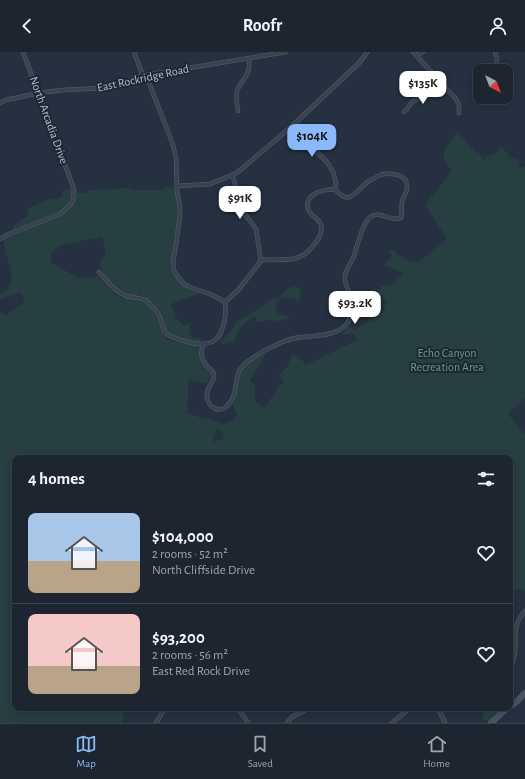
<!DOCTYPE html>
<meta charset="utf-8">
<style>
body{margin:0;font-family:"Alegreya Sans",sans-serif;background:#29313c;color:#f1f3f6;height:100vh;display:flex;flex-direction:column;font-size:15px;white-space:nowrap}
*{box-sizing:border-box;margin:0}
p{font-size:13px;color:#a0a5ab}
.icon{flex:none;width:22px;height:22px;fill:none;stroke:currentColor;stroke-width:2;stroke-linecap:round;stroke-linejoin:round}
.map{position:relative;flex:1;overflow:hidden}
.panel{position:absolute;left:12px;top:403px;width:501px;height:256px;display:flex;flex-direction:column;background:#1c2530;border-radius:8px;box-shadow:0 2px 10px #0003,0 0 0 1px #3a424c}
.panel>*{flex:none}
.needle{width:26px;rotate:138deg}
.fabs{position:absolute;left:473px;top:12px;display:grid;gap:8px}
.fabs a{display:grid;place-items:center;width:40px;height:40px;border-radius:8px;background:#1c2530;box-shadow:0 2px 10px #0003,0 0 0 1px #3a424c;font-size:20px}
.price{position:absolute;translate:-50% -34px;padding:0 9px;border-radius:8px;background:#fff;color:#222;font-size:13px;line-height:26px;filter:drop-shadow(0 1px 2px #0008)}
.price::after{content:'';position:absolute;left:50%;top:24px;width:12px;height:9px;margin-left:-6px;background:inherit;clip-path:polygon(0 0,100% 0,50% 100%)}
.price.active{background:#8bb8fa;color:#111}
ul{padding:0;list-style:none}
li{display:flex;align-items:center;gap:12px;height:100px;padding:0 16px}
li+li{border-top:1px solid #3a424c}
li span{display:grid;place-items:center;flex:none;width:112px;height:80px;border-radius:8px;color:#555}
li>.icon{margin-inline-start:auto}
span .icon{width:48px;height:48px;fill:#fffc;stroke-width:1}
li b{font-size:17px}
h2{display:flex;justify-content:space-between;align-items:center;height:48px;padding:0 16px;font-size:17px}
header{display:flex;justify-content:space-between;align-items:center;height:52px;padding:0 16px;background:#1c2530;font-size:18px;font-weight:600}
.tabs{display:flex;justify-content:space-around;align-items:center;height:56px;border-top:1px solid #3a424c;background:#1c2530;font-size:11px;color:#a0a5ab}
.tabs a{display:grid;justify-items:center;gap:2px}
.tabs .active{color:#8bb8fa}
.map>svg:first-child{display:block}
.green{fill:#273f41;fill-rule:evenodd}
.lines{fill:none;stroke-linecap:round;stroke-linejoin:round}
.street-casing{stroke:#57616d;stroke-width:4.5}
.secondary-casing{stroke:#57616d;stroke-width:6}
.street{stroke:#394350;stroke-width:3.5}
.secondary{stroke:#475263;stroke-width:5}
.labels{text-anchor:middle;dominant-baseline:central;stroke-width:4;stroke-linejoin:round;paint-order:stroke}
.street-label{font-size:12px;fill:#b5beca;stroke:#1e2835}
.park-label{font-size:12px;fill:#6c9c76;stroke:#1e2835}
</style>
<header><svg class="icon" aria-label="back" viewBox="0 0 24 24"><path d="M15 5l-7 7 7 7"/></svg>Roofr<svg class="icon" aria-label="person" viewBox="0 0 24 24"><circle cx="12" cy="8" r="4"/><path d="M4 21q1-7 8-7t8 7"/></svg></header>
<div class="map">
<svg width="525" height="671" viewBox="0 0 525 671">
<rect width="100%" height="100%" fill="#253140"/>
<g class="green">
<path d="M 457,80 L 478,102 L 478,100 L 483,105 L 482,106 L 483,108 L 491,101 L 493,102 L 485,110 L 486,110 L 502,95 L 511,106 L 519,108 L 520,111 L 518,114 L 520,116 L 525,114 L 525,346 L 510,360 L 509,363 L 525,383 L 525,541 L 524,538 L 517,537 L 510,543 L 510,406 L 15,406 L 15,656 L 126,656 L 122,669 L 123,671 L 0,671 L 0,260 L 6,263 L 25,250 L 22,243 L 20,241 L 0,247 L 0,241 L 8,237 L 12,225 L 3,189 C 14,183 25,177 37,172 C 45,169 55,167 63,162 C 70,157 73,149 77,141 L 86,141 L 90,138 L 132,136 L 133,139 L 135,138 L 164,138 L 164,135 L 173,135 L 179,156 L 175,195 L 172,204 L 170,213 L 171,220 L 186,235 L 199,241 L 199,242 L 173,251 L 171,255 L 175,261 L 174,265 L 184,274 L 190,271 L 190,276 L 189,282 L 192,286 L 202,286 L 199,289 L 193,290 L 170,283 L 164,276 L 159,259 L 141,243 L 129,243 L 104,224 L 100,211 L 106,201 L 102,185 L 60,193 L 51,202 L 51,210 L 76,225 L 86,226 L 97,224 L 121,246 L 143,250 L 151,254 L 166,287 L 185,292 L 200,294 C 200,308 201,312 211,322 L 207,332 L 189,327 L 187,360 L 203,367 L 210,367 L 222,372 L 232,369 L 237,363 L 232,351 L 237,335 L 242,317 L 268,298 L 261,311 L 250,328 L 252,331 L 255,332 L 255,349 L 264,356 L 281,332 L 283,331 L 279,323 L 287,315 L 292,302 L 299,305 L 306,313 L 355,289 L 357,287 L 355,282 L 342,282 L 349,275 L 355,278 L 385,259 L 384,255 L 386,250 L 383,245 L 372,248 L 367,242 L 367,241 C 370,240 372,240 374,239 C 383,236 378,233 390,233 L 404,222 C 398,220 393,214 384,214 L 386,210 L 389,209 L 392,203 L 389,200 L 392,198 L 394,198 L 398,203 L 403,205 C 407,210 413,211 420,209 L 447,187 L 425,153 L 452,119 L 443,106 L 446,96 ZM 219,378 L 222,380 L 224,387 L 213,390 L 216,379 Z"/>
<path d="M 72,136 C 73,147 67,154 59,161 L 14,178 L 12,175 L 29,162 L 27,157 L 52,146 L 54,148 L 63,144 L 62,140 Z"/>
<path d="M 297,234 L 301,240 L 299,249 L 283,245 L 275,252 L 277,261 L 291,266 L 278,269 L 268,268 L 255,271 L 256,264 C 243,271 239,275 234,289 L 224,292 L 220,291 L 232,278 L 236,270 L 263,254 L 271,247 L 279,246 L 288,236 Z"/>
<path d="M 484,656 L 501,656 L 498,660 L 489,668 L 482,669 Z"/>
</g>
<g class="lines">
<g class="street-casing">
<g id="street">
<path d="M 134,0 L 143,24"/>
<path d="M 413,0 L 456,47 L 459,53 L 459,61"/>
<path d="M 495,0 L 497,7 L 495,19"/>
<path d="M 417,3 L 423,0"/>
<path d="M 0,51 L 6,48 L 39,41 L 63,38 L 104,36 L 112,34 L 140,24 L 286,0"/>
<path d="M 238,59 C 237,53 236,46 237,39 C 239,33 244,28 247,22 C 250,17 249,11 249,6"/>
<path d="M 404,60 L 407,57 L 412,50 L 427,42 L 439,29"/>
<path d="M 291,75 C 295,80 299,85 304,89 C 321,104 337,114 336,138"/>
<path d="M 232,123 L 235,131 L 235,145 L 238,153 L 256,177 L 261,209"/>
<path d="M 177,134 L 210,132 L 232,123 L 238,120 L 291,75 L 359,11 L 366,2 L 367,0"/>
<path d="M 0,187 L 9,182 L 60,162 L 68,155 L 72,150 L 73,147 L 74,137 L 23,0"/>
<path d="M 99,220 C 105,228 117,240 126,244 C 133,246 140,245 147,249 C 150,252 155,256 157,260 C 162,267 161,276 167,282 C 172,286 179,287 184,289 C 194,292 208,295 216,287 C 219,285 221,280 222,277 C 226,268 226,259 225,250 L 210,242 L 190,235 L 185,233 L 178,225 L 174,219 L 173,209 L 176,193 L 180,163 L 180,156 L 177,139 L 176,105 L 172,90 L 146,23"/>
<path d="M 225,250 L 239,237 L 261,209 L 264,208 C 288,207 301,212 316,190 C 320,185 323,180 321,173 C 319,166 310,164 308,157 C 304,141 326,136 336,138"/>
<path d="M 204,292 C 199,301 202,309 209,316 C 211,318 214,320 214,323 C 215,331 203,336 208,349 C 209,352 212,355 216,357 C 220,358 224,357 227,354 C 238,344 234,329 240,317 C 244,311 264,298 272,295 C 279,291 287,288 295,286 C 310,283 339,286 348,270 C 354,258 352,247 347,235 C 346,232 344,227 345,224 C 346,217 351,211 354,204 C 357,195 363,168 372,164 C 382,159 391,170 401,166 C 403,161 401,156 402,150 C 403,145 407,141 407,136 C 409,122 390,120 380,123 C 377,125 373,127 369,129 C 362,133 357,142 350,145 C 345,147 339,142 336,138"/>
<path d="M 510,620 C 512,613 514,607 515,601 C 517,582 511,575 525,559"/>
<path d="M 238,656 L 248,671"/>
<path d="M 438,656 L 445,671"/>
<path d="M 156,671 L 165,656"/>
<path d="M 287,671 L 292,665 L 309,656"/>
<path d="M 392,671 L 410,656"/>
</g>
</g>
<g class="secondary-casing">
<g id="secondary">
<path d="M 510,654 C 517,652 520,645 525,641"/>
<path d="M 491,671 L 507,656"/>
</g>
</g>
<use href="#street" class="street"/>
<use href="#secondary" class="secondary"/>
</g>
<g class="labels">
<g class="street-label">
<text transform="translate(143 26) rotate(-12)">East Rockridge Road</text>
<text transform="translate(49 68) rotate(70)">North Arcadia Drive</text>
</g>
<g class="park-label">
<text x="447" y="301">Echo Canyon<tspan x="447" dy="14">Recreation Area</tspan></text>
</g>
</g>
</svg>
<div class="fabs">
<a><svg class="needle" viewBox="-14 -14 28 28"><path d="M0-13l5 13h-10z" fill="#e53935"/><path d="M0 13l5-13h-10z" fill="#a0a5ab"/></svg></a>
</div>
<b class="price" style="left:423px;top:53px">$135K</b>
<b class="price active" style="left:312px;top:106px">$104K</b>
<b class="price" style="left:240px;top:168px">$91K</b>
<b class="price" style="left:355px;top:273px">$93.2K</b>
<section class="panel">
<h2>4 homes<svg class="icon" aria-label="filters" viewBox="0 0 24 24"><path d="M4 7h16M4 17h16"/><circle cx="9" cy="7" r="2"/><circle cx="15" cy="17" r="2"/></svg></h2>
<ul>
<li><span style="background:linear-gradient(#a9c7e8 60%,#b9a48a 0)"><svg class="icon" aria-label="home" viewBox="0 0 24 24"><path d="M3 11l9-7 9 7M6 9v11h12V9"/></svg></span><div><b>$104,000</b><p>2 rooms · 52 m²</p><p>North Cliffside Drive</p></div><svg class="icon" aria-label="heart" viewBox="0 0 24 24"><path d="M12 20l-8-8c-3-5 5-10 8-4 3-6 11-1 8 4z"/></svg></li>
<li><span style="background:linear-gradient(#f6c9c9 65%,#b9a48a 0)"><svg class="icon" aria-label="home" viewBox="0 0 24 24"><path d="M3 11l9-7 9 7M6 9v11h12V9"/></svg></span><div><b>$93,200</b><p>2 rooms · 56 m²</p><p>East Red Rock Drive</p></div><svg class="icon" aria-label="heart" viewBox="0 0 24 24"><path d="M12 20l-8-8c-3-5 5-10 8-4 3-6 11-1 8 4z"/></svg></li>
</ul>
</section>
</div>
<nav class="tabs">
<a class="active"><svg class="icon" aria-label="map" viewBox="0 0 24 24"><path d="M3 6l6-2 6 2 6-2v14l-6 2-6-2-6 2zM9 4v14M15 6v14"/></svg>Map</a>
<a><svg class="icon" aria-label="saved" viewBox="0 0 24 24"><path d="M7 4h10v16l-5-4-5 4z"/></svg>Saved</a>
<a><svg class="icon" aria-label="home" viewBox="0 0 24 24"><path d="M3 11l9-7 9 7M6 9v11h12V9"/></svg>Home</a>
</nav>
